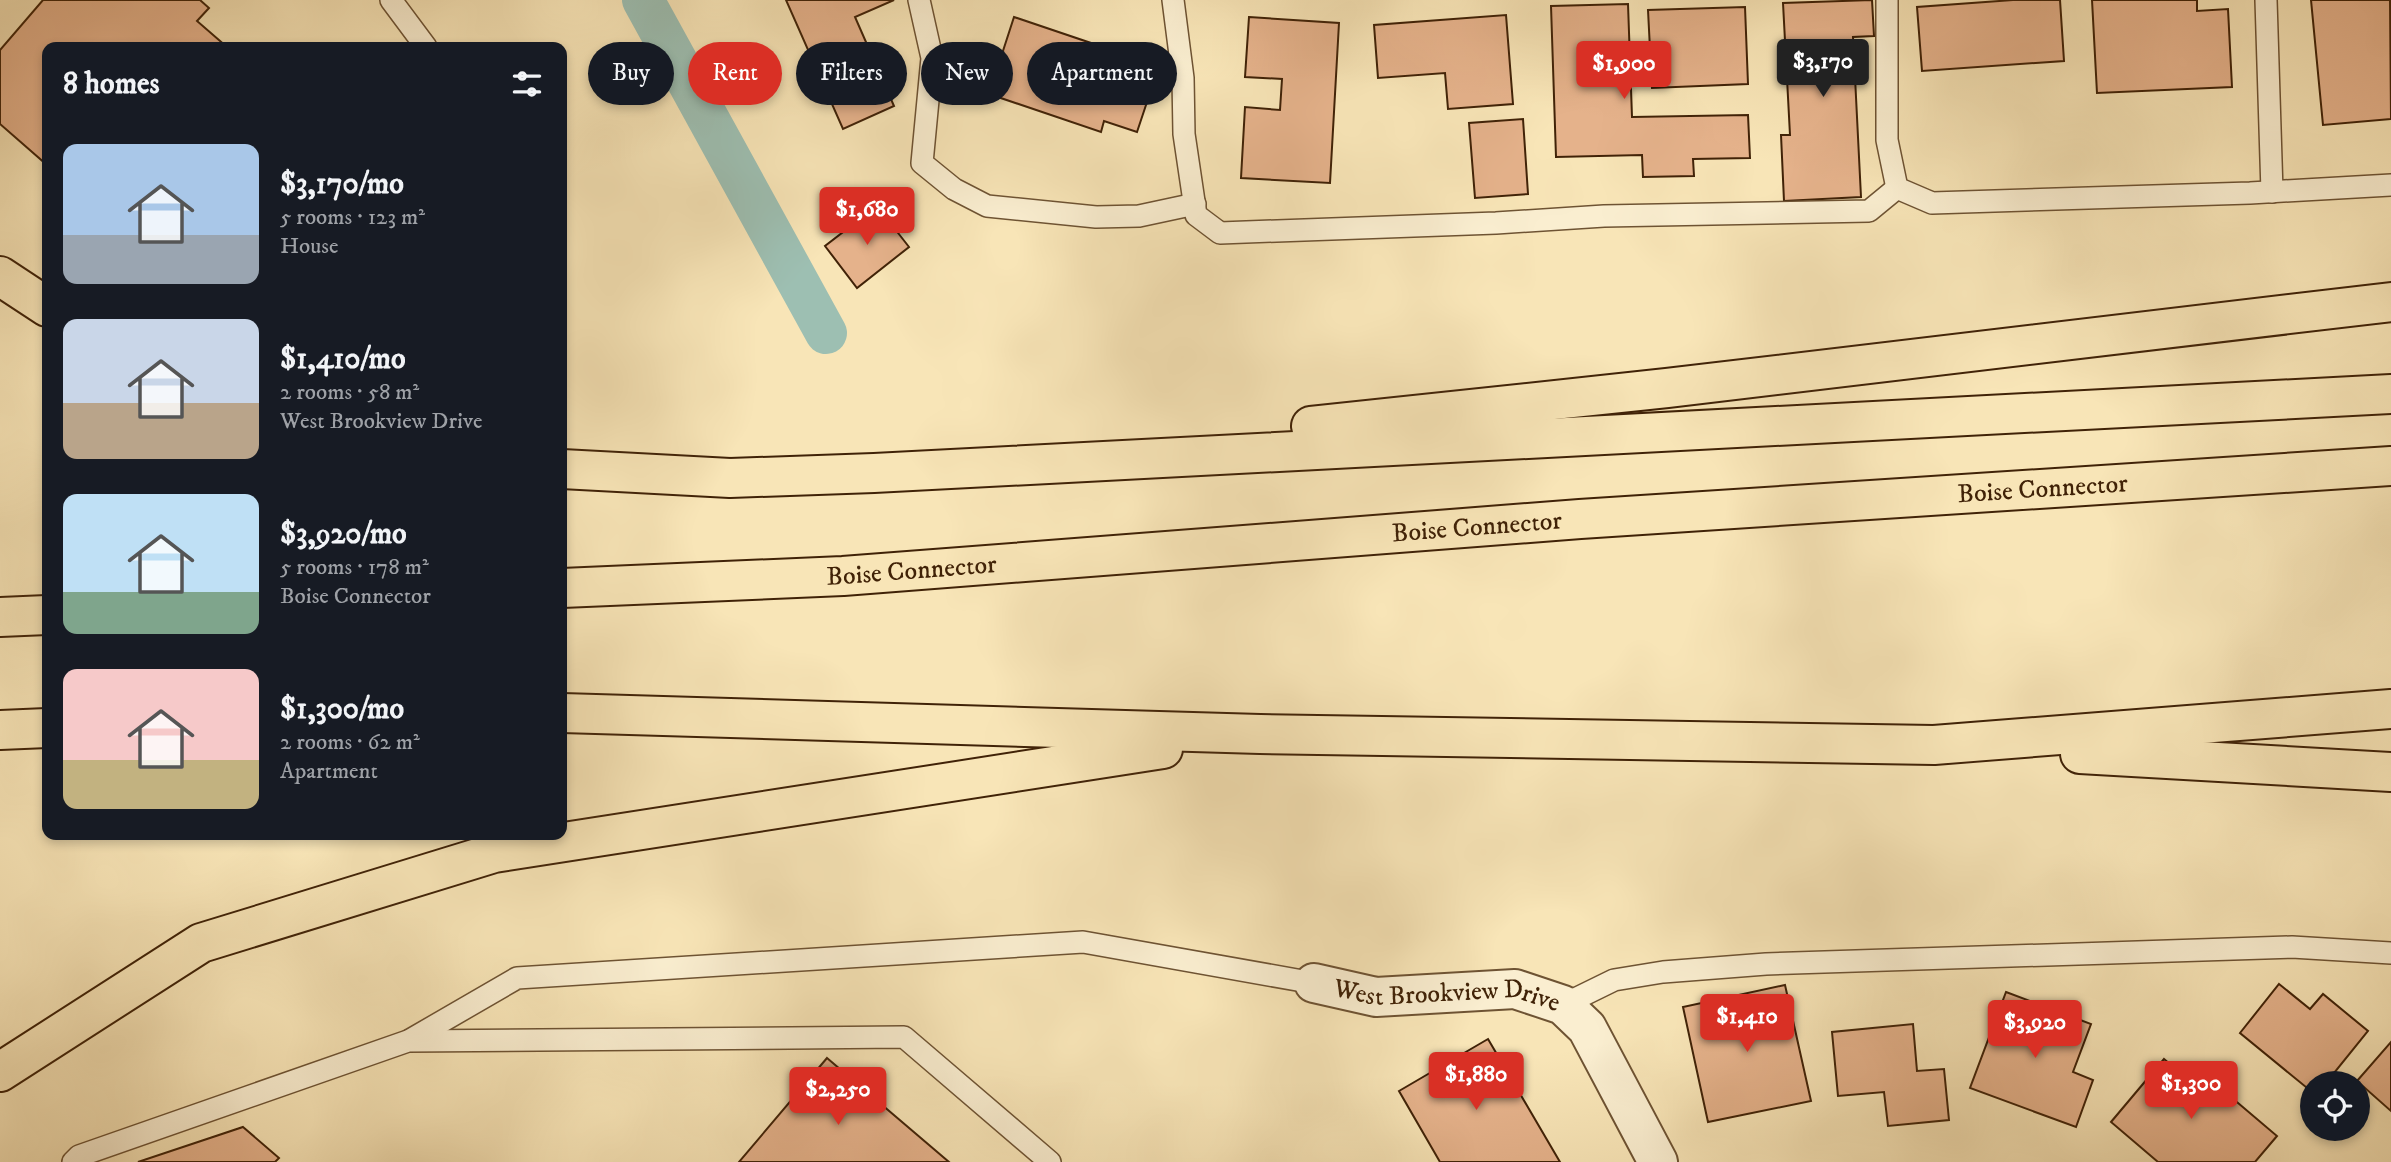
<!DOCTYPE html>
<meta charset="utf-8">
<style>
body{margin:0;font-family:"IM FELL DW Pica",serif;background:#242831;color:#f1f3f6;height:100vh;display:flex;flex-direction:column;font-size:26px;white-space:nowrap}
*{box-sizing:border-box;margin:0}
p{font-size:23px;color:#9ea1a6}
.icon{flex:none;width:38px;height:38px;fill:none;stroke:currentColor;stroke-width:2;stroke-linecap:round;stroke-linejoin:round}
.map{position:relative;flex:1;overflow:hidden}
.panel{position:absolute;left:42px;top:42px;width:525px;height:798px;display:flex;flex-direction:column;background:#171b24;border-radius:14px;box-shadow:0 4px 10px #0003}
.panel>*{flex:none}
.hud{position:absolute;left:588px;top:42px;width:665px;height:63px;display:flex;gap:14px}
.controls{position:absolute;left:2300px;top:1071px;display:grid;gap:14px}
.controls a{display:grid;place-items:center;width:70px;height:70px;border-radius:50%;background:#171b24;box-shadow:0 4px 10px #0003;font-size:35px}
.price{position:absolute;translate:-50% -60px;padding:0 16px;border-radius:7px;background:#d93025;color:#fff;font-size:23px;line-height:46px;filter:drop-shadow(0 2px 4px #0008)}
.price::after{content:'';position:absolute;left:50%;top:42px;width:21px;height:16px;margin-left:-10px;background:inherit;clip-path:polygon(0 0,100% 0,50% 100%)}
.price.current{background:#222;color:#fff}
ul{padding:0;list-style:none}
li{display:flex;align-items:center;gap:21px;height:175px;padding:0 21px}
li span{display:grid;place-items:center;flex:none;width:196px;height:140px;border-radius:14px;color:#555}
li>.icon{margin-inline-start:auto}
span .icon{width:84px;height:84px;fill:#fffc;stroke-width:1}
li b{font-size:30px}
h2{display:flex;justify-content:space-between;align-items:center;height:84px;padding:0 21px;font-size:30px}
.pill{padding:0 24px;border-radius:32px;background:#171b24;box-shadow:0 4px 10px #0003;font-size:24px;line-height:63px}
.pill.current{background:#d93025;color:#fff}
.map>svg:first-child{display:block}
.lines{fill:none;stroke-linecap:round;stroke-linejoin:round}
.canal{stroke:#9dbfb2;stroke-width:42}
.building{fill:#e5b28b;stroke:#402207;stroke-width:2}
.lane-casing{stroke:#6e5333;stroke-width:24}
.street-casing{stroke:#6e5333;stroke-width:42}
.highway-casing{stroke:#402207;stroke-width:42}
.lane{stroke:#faeed0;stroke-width:21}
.street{stroke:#faeed0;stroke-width:38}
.highway{stroke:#f8e5b7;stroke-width:38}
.labels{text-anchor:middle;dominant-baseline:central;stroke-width:6;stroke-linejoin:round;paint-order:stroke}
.street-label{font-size:26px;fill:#402207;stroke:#faeed0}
</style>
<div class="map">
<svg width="2391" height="1162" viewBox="0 0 2391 1162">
<rect width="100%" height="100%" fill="#f8e5b7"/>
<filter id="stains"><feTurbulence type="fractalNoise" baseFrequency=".00286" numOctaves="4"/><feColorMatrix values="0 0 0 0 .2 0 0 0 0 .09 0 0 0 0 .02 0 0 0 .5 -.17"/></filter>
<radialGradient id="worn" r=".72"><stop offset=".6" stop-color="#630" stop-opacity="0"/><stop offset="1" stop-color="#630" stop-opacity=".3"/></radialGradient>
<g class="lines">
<path class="canal" d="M 643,0 L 826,333"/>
</g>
<g class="building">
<path d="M 43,0 L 200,0 L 209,8 L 197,21 L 227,47 L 47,47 L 47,165 L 0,124 L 0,50 Z"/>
<path d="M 786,0 L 894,0 L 855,17 L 894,106 L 843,129 Z"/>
<path d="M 1872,0 L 1874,36 L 1853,37 L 1861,197 L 1784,201 L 1781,135 L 1790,135 L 1783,3 Z"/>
<path d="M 2013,0 L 2060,0 L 2064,61 L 1922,71 L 1917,7 Z"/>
<path d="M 2092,0 L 2197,0 L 2197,11 L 2228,9 L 2232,87 L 2097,93 Z"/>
<path d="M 2311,0 L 2390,0 L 2391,119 L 2323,125 Z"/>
<path d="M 1628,4 L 1632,117 L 1748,115 L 1750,158 L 1693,159 L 1694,176 L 1643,177 L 1642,155 L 1556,157 L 1551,6 Z"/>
<path d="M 1745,7 L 1748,84 L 1652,88 L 1648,10 Z"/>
<path d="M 1506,15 L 1513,104 L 1448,109 L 1445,73 L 1378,78 L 1374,25 Z"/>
<path d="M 1014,17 L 1159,66 L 1137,132 L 1104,121 L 1101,132 L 989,94 Z"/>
<path d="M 1249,17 L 1339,23 L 1330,183 L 1241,178 L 1245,107 L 1280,110 L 1282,79 L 1245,77 Z"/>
<path d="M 1523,119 L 1528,194 L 1475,198 L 1469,123 Z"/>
<path d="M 877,206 L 909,247 L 857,288 L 825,246 Z"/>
<path d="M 2279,984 L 2310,1009 L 2323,994 L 2368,1031 L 2326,1083 L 2312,1083 L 2312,1092 L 2240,1033 Z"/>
<path d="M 1785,985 L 1811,1101 L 1708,1122 L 1683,1007 Z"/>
<path d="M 2006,992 L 2091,1024 L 2073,1072 L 2093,1080 L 2076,1127 L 1970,1088 Z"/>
<path d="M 1913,1024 L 1917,1071 L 1944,1069 L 1949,1120 L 1888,1126 L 1884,1092 L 1838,1096 L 1832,1032 Z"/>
<path d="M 1488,1039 L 1560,1162 L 1440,1162 L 1399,1091 Z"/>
<path d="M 2391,1042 L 2391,1111 L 2357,1081 Z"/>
<path d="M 827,1058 L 949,1162 L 739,1162 Z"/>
<path d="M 2164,1059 L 2196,1086 L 2205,1075 L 2277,1136 L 2255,1162 L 2158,1162 L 2111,1122 Z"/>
<path d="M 243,1127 L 279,1158 L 275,1162 L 138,1162 Z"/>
</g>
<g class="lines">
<g class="lane-casing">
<g id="lane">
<path d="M 391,0 L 426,47"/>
<path d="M 919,0 L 932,58 L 922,163 L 954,189 L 987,206 L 1096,217 L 1139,216 L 1195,204"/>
<path d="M 1173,0 L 1183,78 L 1184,134 L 1196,215 L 1220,233 L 1496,223 L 1604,216 L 1869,211 L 1897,188"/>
<path d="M 1887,0 L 1887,140 L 1897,188 L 1932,203 L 2250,193 L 2391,185"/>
<path d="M 2266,0 L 2272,192"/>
<path d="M 1563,1005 L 1614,980 L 1663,972 L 1766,964 L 2292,947 L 2391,953"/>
<path d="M 410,1040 L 517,978 L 1083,942 L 1314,983"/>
<path d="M 73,1162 L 79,1156 L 408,1041 L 904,1037 L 1050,1162"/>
</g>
</g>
<g class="street-casing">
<g id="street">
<path id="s1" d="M 1314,983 L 1376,997 L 1515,989 L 1563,1005 L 1587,1028 L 1658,1162"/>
</g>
</g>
<g class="highway-casing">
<g id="highway">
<path d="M 0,276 L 47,307"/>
<path d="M 1311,426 L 1667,388 L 2391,302"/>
<path d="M 562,469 L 730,478 L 874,473 L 2391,394"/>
<path id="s2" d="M 562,588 L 843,576 L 1580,519 L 2391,466"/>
<path d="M 0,617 L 47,615"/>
<path d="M 562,713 L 1260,734 L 1934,745 L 2391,709"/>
<path d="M 0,730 L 47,728"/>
<path d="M 2080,754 L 2391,772"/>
<path d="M 0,1072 L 201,943 L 494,853 L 1163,749"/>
</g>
</g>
<use href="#lane" class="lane"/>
<use href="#street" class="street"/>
<use href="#highway" class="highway"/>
</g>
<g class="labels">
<g class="street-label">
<text stroke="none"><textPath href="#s2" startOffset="1484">Boise Connector</textPath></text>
<text stroke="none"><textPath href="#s2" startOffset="917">Boise Connector</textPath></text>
<text stroke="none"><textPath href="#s2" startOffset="350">Boise Connector</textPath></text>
<text stroke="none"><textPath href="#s1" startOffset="135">West Brookview Drive</textPath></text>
</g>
</g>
<rect width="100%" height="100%" filter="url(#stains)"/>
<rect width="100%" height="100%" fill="url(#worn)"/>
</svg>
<div class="controls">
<a><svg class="icon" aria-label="locate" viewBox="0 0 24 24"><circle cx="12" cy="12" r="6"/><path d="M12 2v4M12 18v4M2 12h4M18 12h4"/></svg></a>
</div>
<b class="price current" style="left:1823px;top:99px">$3,170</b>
<b class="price" style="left:1624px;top:101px">$1,900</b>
<b class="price" style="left:867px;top:247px">$1,680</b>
<b class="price" style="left:1747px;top:1054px">$1,410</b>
<b class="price" style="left:2035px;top:1060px">$3,920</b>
<b class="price" style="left:1476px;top:1112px">$1,880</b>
<b class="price" style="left:2191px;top:1121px">$1,300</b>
<b class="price" style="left:838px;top:1127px">$2,250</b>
<div class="hud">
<a class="pill">Buy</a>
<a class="pill current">Rent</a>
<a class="pill">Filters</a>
<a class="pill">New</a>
<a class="pill">Apartment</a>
</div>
<section class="panel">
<h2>8 homes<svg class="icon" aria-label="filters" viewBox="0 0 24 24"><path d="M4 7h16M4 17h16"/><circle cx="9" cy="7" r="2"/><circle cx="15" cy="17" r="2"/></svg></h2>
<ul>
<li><span style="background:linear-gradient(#a9c7e8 65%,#9aa5b1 0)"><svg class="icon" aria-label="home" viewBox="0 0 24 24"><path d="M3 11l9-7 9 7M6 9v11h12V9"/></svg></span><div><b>$3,170/mo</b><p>5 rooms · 123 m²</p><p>House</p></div></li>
<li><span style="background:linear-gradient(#c9d6e8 60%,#b9a48a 0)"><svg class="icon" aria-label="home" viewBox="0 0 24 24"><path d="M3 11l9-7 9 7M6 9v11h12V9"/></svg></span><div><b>$1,410/mo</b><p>2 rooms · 58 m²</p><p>West Brookview Drive</p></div></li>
<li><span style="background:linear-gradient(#bfe0f5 70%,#7fa58c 0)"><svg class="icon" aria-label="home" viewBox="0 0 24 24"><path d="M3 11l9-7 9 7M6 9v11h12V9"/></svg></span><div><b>$3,920/mo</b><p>5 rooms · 178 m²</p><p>Boise Connector</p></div></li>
<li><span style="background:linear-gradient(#f6c9c9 65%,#c2b280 0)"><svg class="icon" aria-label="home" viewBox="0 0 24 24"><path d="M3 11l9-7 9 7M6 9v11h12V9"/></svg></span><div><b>$1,300/mo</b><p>2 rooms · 62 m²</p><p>Apartment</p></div></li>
</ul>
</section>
</div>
